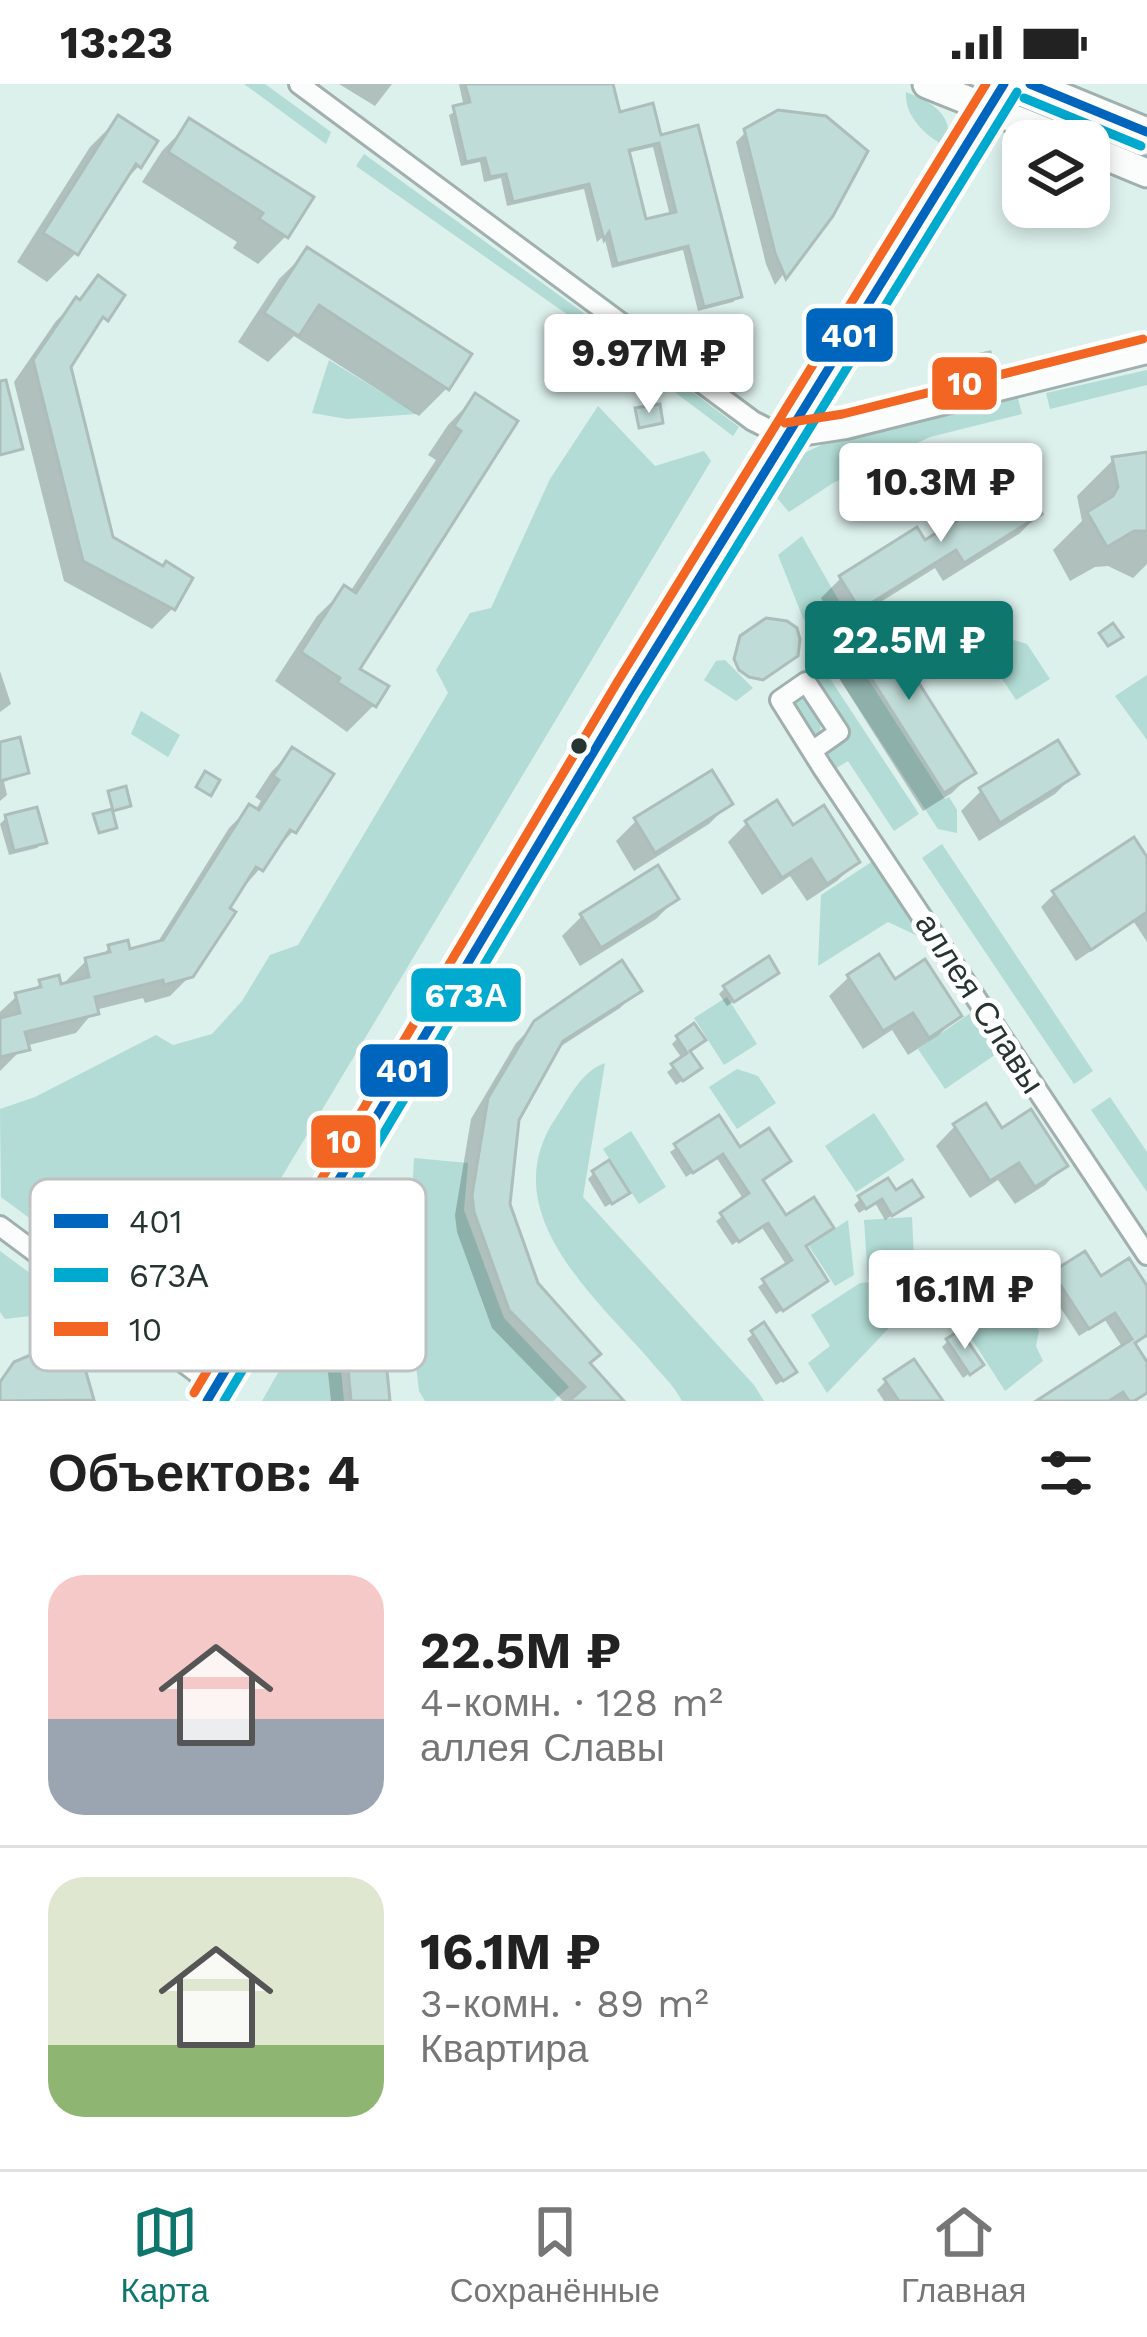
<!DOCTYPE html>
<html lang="ru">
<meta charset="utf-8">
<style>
body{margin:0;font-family:"Work Sans",sans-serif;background:#f2f2f2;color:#222;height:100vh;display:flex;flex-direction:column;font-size:45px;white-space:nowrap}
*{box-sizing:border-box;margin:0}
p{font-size:39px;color:#767676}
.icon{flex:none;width:66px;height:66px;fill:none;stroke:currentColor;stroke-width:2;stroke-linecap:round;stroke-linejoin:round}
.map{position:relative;height:1317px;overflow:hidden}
.drawer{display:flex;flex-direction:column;background:#fff;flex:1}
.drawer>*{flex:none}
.buttons{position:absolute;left:1002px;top:36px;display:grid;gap:24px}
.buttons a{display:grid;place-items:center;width:108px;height:108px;border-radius:24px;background:#fff;box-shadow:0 6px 18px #0003;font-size:60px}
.price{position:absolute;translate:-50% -102px;padding:0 27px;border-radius:12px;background:#fff;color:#222;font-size:39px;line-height:78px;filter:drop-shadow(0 3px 6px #0008)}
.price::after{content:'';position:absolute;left:50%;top:72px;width:36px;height:27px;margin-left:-18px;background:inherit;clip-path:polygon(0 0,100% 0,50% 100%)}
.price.active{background:#0f766e;color:#fff}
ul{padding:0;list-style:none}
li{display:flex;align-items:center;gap:36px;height:300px;padding:0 48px}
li+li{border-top:3px solid #e0e0e0}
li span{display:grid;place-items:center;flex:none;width:336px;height:240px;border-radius:36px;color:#555}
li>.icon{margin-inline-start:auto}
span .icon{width:144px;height:144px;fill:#fffc;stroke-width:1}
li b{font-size:51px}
h2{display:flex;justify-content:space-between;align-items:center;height:144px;padding:0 48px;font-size:51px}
.status{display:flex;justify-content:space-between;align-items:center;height:84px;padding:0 60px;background:#fff;direction:ltr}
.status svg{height:33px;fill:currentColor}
.tab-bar{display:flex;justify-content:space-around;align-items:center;height:168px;border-top:3px solid #e0e0e0;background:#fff;font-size:33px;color:#767676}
.tab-bar a{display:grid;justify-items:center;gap:6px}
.tab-bar .active{color:#0f766e}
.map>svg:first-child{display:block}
.green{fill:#b2dcd5}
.shadow{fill:#0003;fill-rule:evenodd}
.building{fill:#c0dcd8;stroke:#adbdba;stroke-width:3;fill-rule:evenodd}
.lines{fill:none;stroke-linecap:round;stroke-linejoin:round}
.minor-casing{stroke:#a1b0ae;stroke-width:24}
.tertiary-casing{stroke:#a1b0ae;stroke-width:30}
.secondary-casing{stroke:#a1b0ae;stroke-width:33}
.minor{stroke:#fafdfc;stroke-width:18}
.tertiary{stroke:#fafdfc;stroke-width:24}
.secondary{stroke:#fafdfc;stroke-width:27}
.bus-1-casing{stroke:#fff;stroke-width:18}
.bus-2-casing{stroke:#fff;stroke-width:18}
.bus-3-casing{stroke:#fff;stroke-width:18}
.bus-1{stroke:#0065bd;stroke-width:9}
.bus-2{stroke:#00a9ce;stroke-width:9}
.bus-3{stroke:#f26522;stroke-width:9}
.bus-dot{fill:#263432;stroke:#fff;stroke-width:4.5}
.labels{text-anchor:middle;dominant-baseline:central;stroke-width:10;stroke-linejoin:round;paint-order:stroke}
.street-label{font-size:33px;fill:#263432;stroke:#fff}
.key{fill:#fff;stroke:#bec2c2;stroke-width:3}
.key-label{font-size:33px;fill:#263432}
.line-badge{stroke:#fff;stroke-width:4.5}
.badge-label{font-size:33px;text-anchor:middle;font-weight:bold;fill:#fff}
</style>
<div class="status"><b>13:23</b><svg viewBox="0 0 49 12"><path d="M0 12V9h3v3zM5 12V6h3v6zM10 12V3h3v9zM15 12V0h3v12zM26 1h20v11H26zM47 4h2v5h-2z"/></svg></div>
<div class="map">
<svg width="1147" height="1317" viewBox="0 0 1147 1317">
<rect width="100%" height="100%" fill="#dcf0ec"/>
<g class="green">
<path d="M 244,0 L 265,0 L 331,48 L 326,60 Z"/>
<path d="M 906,8 C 932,18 955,31 947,63 C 926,53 904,32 906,8 Z"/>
<path d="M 1084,35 L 1147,60 L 1147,73 L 1079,45 Z"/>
<path d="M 364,70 L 603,243 L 605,257 L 356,82 Z"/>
<path d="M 640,269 L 739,343 L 733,352 L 631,275 Z"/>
<path d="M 329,276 L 417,330 L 347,335 L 312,329 Z"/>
<path d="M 1147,286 L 1147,301 L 1050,325 L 1046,309 Z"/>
<path d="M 1016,307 L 1022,330 L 930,353 L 833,399 L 789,428 L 765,400 C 810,345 946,325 1016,307 Z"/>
<path d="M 598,322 L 655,382 L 704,367 L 711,377 L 187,1251 L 1,1113 L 0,1025 L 35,1013 L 156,951 L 173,961 L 212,950 L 242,917 L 270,871 L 298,861 L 448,609 L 436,586 L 470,529 L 491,524 L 550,395 Z"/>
<path d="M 802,452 L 851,538 L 819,558 L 803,534 L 778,471 Z"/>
<path d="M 840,551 L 945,715 L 949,713 L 957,726 L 957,749 L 938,745 L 820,565 Z"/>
<path d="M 1000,552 L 1027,560 L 1050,595 L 1016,616 L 982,564 Z"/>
<path d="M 725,576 L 753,604 L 736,617 L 704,596 L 716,577 Z"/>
<path d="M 823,584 L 919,730 L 894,747 L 848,677 L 830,688 L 816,668 L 844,649 L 816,605 L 819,587 Z"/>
<path d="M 1147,591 L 1147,656 L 1115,612 Z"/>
<path d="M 801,611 C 813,616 823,637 820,650 L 811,653 L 791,620 Z"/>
<path d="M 141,627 L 180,651 L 168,673 L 131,650 Z"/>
<path d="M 942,760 L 1093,987 L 1074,1000 L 922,774 Z"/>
<path d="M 873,777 L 921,850 L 918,852 L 888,838 L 818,882 L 821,811 Z"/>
<path d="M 727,913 L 757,960 L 724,981 L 694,934 Z"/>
<path d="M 975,926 L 1002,966 L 945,1005 L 918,965 Z"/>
<path d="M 605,979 L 583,1113 L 754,1301 L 764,1317 L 682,1317 C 674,1301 659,1288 648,1274 C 590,1208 493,1125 557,1032 C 571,1011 582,987 605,979 Z"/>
<path d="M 737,985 L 758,992 L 776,1019 L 737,1045 L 709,1003 Z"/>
<path d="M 1110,1013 L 1147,1068 L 1147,1108 L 1091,1026 Z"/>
<path d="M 874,1029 L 905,1076 L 856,1108 L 825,1062 Z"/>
<path d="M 631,1047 L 666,1103 L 639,1120 L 603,1065 Z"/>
<path d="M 414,1074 L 468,1079 L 464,1126 L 504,1234 L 569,1303 L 553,1317 L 425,1317 L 419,1307 L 407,1205 Z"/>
<path d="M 912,1133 L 915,1194 L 921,1193 L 928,1203 L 827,1309 L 808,1279 L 830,1262 L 811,1231 L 860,1199 L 898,1196 L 868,1196 L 864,1136 Z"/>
<path d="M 848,1136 L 854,1191 L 835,1202 L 809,1162 Z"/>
<path d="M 0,1167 L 61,1212 L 59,1216 L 87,1239 L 84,1244 L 47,1230 L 5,1235 L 0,1228 Z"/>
<path d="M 1003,1191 L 1039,1247 L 1036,1262 L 1043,1277 L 1005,1307 L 954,1227 Z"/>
<path d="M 334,1218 L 344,1317 L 262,1317 L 313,1227 Z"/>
</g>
<g class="shadow">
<path d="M 339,0 L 392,0 L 375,22 Z"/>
<path d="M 459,0 L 610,0 L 618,31 L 659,55 L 739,212 L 733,218 L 698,227 L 683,166 L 612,184 L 604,152 L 597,158 L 584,105 L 507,122 L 501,94 L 484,98 L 480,78 L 461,82 L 449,31 L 464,23 ZM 653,63 L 670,132 L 644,138 L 627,69 Z"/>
<path d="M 118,35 L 139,82 L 118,103 L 76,169 L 47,198 L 17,178 L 90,63 Z"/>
<path d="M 190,38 L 286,152 L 258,180 L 233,164 L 237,158 L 142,98 L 162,67 Z"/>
<path d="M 746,48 L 830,130 L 775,201 L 766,180 L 736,58 Z"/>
<path d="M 308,167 L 447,304 L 419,332 L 294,252 L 268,278 L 238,258 L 279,195 Z"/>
<path d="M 99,195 L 121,212 L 67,282 L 110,455 L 162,485 L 189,495 L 172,525 L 152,545 L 64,497 L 14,298 L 56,237 Z"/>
<path d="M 475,313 L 514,338 L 356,586 L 374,621 L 347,648 L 275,597 L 317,532 L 345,505 L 350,508 L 436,376 L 428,371 L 448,341 Z"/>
<path d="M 1147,371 L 1147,480 L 1133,494 L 1108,482 L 1095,483 L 1070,497 L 1053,466 L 1082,437 L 1077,412 L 1113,376 Z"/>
<path d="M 1039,430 L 1019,450 L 943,497 L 935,484 L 839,544 L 821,514 L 841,494 L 924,460 Z"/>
<path d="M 845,552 L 972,689 L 952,709 L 923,727 L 825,572 Z"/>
<path d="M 0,587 L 11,620 L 0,628 Z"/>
<path d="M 0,661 L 26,688 L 4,698 L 7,711 L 0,717 Z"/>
<path d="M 292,667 L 293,747 L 241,806 L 191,891 L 170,912 L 145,919 L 143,914 L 95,926 L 76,949 L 25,962 L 0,987 L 0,928 L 17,912 L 31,908 L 41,899 L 67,901 L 66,897 L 86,877 L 100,874 L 109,864 L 127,868 L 156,861 L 229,744 L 249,724 L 255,727 L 261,717 L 255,713 L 272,687 Z"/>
<path d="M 711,690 L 729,720 L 709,740 L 634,787 L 616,757 L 636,737 Z"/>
<path d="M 1075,690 L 1055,710 L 979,757 L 961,727 L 981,707 Z"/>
<path d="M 6,734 L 43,758 L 37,764 L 9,771 L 0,740 Z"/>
<path d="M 747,739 L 793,745 L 857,778 L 837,797 L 807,817 L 790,792 L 762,811 L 728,758 Z"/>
<path d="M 1147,779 L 1147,858 L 1134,838 L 1076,877 L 1041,823 L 1054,810 Z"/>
<path d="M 676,815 L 656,835 L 580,882 L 562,852 L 582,832 Z"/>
<path d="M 849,893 L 894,899 L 958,932 L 939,951 L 908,971 L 892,946 L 863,965 L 829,912 Z"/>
<path d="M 769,894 L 727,922 L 719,910 L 725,904 Z"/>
<path d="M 638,906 L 620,924 L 555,966 L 516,1035 L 507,1120 L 535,1200 L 586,1280 L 620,1317 L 563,1317 L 492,1244 L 457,1148 L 455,1131 L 471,1035 L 516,959 L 536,939 Z"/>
<path d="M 678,954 L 687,968 L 692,990 L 676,1001 L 667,988 L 683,976 L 672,960 Z"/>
<path d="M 718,1035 L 803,1163 L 819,1202 L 776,1230 L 758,1203 L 787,1182 L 761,1142 L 732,1161 L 716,1137 L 744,1116 L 716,1073 L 686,1093 L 670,1068 Z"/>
<path d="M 955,1042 L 1001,1048 L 1064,1081 L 1045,1101 L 1015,1120 L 998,1096 L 970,1114 L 936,1062 Z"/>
<path d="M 594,1089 L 620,1114 L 605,1123 L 588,1095 Z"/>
<path d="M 895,1110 L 913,1118 L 885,1136 L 875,1119 L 859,1129 L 854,1121 L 860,1115 Z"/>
<path d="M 986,1183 L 991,1191 L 977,1202 L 972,1194 Z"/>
<path d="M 1054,1191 L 1147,1208 L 1147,1252 L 1133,1261 L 1147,1283 L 1147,1309 L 1135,1317 L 1041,1317 L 1123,1264 L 1105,1236 L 1079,1252 L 1045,1200 Z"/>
<path d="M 345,1231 L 387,1317 L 331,1317 L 324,1251 Z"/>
<path d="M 763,1242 L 787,1294 L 776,1301 L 747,1255 Z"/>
<path d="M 948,1257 L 974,1286 L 963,1294 L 942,1263 Z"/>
<path d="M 886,1297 L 939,1317 L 884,1317 L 877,1306 Z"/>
</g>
<g class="building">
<path d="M 465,0 L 613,0 L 620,28 L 653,19 L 661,51 L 698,41 L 742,213 L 704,223 L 688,162 L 617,180 L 609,148 L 604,156 L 589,100 L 513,118 L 506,90 L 490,93 L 485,74 L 466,78 L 453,22 L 470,18 ZM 659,59 L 676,128 L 646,135 L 629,66 Z"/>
<path d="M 778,26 L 826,32 L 868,67 L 833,132 L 786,195 L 775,169 L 744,45 Z"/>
<path d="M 118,31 L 158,57 L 141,84 L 136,80 L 78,171 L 43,149 Z"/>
<path d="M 189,34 L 314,113 L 288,154 L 259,135 L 263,129 L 168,68 Z"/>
<path d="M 307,163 L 472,270 L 449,306 L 319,221 L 299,252 L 264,229 Z"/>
<path d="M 98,191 L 125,211 L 108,237 L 103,233 L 71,283 L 113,453 L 163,482 L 166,477 L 193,494 L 175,526 L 83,477 L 33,276 L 76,213 L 80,216 Z"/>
<path d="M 990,268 L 993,283 L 974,287 L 971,272 Z"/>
<path d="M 6,296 L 23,365 L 0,371 L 0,297 Z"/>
<path d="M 475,309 L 518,337 L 360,585 L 389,602 L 376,623 L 337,598 L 340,594 L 301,568 L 344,501 L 356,509 L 461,347 L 454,342 Z"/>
<path d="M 660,320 L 663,339 L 639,344 L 635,324 Z"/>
<path d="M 1147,368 L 1147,447 L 1134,447 L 1107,463 L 1087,428 L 1113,412 L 1118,403 L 1112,373 Z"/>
<path d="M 1021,396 L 1042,430 L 964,479 L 956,466 L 860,526 L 839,492 L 917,443 L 925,456 Z"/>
<path d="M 875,530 L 976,689 L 944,709 L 843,550 Z"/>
<path d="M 766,534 L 787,537 L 797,544 L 800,555 L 798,572 L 763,596 L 749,593 L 739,586 L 734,575 L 740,552 Z"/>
<path d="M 1113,539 L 1123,553 L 1108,562 L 1099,549 Z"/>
<path d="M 20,653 L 29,689 L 0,697 L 0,658 Z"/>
<path d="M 1058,656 L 1079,690 L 1000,739 L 979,704 Z"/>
<path d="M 292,663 L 334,690 L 296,749 L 290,746 L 263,787 L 256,783 L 230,824 L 236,828 L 193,893 L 164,901 L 163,896 L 95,913 L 99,930 L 25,948 L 30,966 L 0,973 L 0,934 L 20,929 L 15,909 L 41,903 L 39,896 L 59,891 L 61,900 L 89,893 L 85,874 L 110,868 L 108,861 L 128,856 L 130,865 L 163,856 L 249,720 L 259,726 L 279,696 L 273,692 Z"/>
<path d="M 712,686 L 733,720 L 655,769 L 634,734 Z"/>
<path d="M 205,687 L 220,696 L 211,712 L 196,703 Z"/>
<path d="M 126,702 L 131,722 L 113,727 L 108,707 Z"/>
<path d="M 777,716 L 793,741 L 824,721 L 860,778 L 827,800 L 811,775 L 782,794 L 745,737 Z"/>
<path d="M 37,723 L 47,759 L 14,767 L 5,731 Z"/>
<path d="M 112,725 L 117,744 L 99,749 L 93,730 Z"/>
<path d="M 1134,753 L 1147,773 L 1147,828 L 1091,866 L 1052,807 Z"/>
<path d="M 658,781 L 679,815 L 601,864 L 580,830 Z"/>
<path d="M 879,870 L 895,895 L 925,875 L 962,932 L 929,954 L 913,929 L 883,947 L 847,891 Z"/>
<path d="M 769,872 L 779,889 L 734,918 L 723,902 Z"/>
<path d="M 622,876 L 642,907 L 563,957 L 519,1036 L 510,1120 L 538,1199 L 601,1270 L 590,1279 L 624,1317 L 569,1317 L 585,1303 L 509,1226 L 474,1128 L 472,1111 L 488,1014 L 534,937 Z"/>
<path d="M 694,939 L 706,956 L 690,967 L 702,984 L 683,997 L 671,980 L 687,969 L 676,952 Z"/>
<path d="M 986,1019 L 1002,1044 L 1031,1025 L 1068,1082 L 1035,1103 L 1019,1079 L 990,1097 L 953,1040 Z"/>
<path d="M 719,1031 L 740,1063 L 769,1044 L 791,1077 L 763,1096 L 786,1131 L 814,1113 L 834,1144 L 806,1162 L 828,1197 L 783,1227 L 762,1195 L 792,1176 L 768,1139 L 739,1158 L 720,1129 L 749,1109 L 723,1070 L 693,1089 L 674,1060 Z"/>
<path d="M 609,1076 L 630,1109 L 612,1120 L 592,1087 Z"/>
<path d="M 888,1094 L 896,1106 L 912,1096 L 923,1113 L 892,1132 L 882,1115 L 866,1125 L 858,1112 Z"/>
<path d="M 1085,1167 L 1101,1192 L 1129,1174 L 1147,1202 L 1147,1251 L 1135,1259 L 1147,1278 L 1147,1309 L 1134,1317 L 1129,1317 L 1123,1308 L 1109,1317 L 1036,1317 L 1132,1255 L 1115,1229 L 1089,1245 L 1052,1188 Z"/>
<path d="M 381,1226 L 390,1317 L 351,1317 L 343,1228 Z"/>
<path d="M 764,1238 L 797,1288 L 783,1297 L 751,1247 Z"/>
<path d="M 960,1246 L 984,1281 L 970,1291 L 946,1255 Z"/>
<path d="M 56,1260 L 55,1267 L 69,1272 L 86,1288 L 94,1316 L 0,1317 L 0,1298 L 14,1278 Z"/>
<path d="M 914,1275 L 943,1317 L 899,1317 L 884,1295 Z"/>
</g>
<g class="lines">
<g class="minor-casing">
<g id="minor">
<path d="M 299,0 L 753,337 L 787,354 L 846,345 L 1147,270"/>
<path d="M 812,667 L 839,648 L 806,598 L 780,616 L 822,683 L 1147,1171"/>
<path d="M 0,1142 L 196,1288 L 214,1306"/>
</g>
</g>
<g class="tertiary-casing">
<path id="tertiary" d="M 207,1317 L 631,605 L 1004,0"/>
</g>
<g class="secondary-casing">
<g id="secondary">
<path d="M 927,0 L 1069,57"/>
<path d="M 1030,0 L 1147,48"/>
<path d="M 1089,65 L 1147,89"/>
</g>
</g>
<use href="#minor" class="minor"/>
<use href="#tertiary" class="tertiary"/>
<use href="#secondary" class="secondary"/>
<g class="bus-1-casing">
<g id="bus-1">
<path d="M 1030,0 L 1147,48"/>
<path d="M 207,1317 L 631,605 L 1004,0"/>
</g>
</g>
<g class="bus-2-casing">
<g id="bus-2">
<path d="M 1024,14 L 1141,62"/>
<path d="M 224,1317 L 644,613 L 1017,8"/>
</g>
</g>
<g class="bus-3-casing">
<g id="bus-3">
<path d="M 785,339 L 843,330 L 1143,255"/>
<path d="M 194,1309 L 618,597 L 986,0"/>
</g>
</g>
<use href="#bus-1" class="bus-1"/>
<use href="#bus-2" class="bus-2"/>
<use href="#bus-3" class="bus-3"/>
</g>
<circle class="bus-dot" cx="579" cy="662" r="10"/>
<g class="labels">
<g class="street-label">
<text transform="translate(980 919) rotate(57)">аллея Славы</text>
</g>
</g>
<rect x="30" y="1095" width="396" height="192" rx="18" class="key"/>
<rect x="54" y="1130" width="54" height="14" fill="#0065bd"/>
<rect x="54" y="1184" width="54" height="14" fill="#00a9ce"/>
<rect x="54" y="1238" width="54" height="14" fill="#f26522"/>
<g class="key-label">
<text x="129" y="1149">401</text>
<text x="129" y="1203">673А</text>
<text x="129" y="1257">10</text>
</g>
<g class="line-badge">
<rect x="804" y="222" width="91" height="58" rx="12" fill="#0065bd"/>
<rect x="930" y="271" width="69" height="57" rx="12" fill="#f26522"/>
<rect x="409" y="882" width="114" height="58" rx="12" fill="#00a9ce"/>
<rect x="358" y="958" width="92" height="57" rx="12" fill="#0065bd"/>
<rect x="309" y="1029" width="69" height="57" rx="12" fill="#f26522"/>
</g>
<g class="badge-label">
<text x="849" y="263">401</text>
<text x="965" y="311">10</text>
<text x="466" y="923">673А</text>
<text x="404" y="998">401</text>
<text x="344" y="1069">10</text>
</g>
</svg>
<div class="buttons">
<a><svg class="icon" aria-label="layers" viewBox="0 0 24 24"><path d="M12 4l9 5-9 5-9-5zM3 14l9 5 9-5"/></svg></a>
</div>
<b class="price" style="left:649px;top:332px">9.97M ₽</b>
<b class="price" style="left:941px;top:461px">10.3M ₽</b>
<b class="price active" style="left:909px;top:619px">22.5M ₽</b>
<b class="price" style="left:965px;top:1268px">16.1M ₽</b>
</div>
<section class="drawer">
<h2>Объектов: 4<svg class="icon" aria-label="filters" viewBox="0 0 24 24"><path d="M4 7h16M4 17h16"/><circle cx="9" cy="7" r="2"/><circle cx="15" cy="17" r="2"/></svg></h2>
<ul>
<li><span style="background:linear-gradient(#f6c9c9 60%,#9aa5b1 0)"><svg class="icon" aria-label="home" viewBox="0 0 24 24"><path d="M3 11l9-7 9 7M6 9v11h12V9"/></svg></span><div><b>22.5M ₽</b><p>4-комн. · 128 m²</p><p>аллея Славы</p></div></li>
<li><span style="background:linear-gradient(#dfe7d0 70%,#8fb573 0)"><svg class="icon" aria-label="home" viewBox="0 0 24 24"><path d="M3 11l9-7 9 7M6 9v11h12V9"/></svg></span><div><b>16.1M ₽</b><p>3-комн. · 89 m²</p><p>Квартира</p></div></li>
</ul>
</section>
<nav class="tab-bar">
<a class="active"><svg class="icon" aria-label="map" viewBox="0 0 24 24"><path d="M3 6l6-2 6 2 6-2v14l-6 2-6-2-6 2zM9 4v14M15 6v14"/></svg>Карта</a>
<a><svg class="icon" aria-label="saved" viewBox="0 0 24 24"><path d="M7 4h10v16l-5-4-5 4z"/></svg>Сохранённые</a>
<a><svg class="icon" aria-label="home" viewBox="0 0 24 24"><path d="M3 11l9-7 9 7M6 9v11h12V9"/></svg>Главная</a>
</nav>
